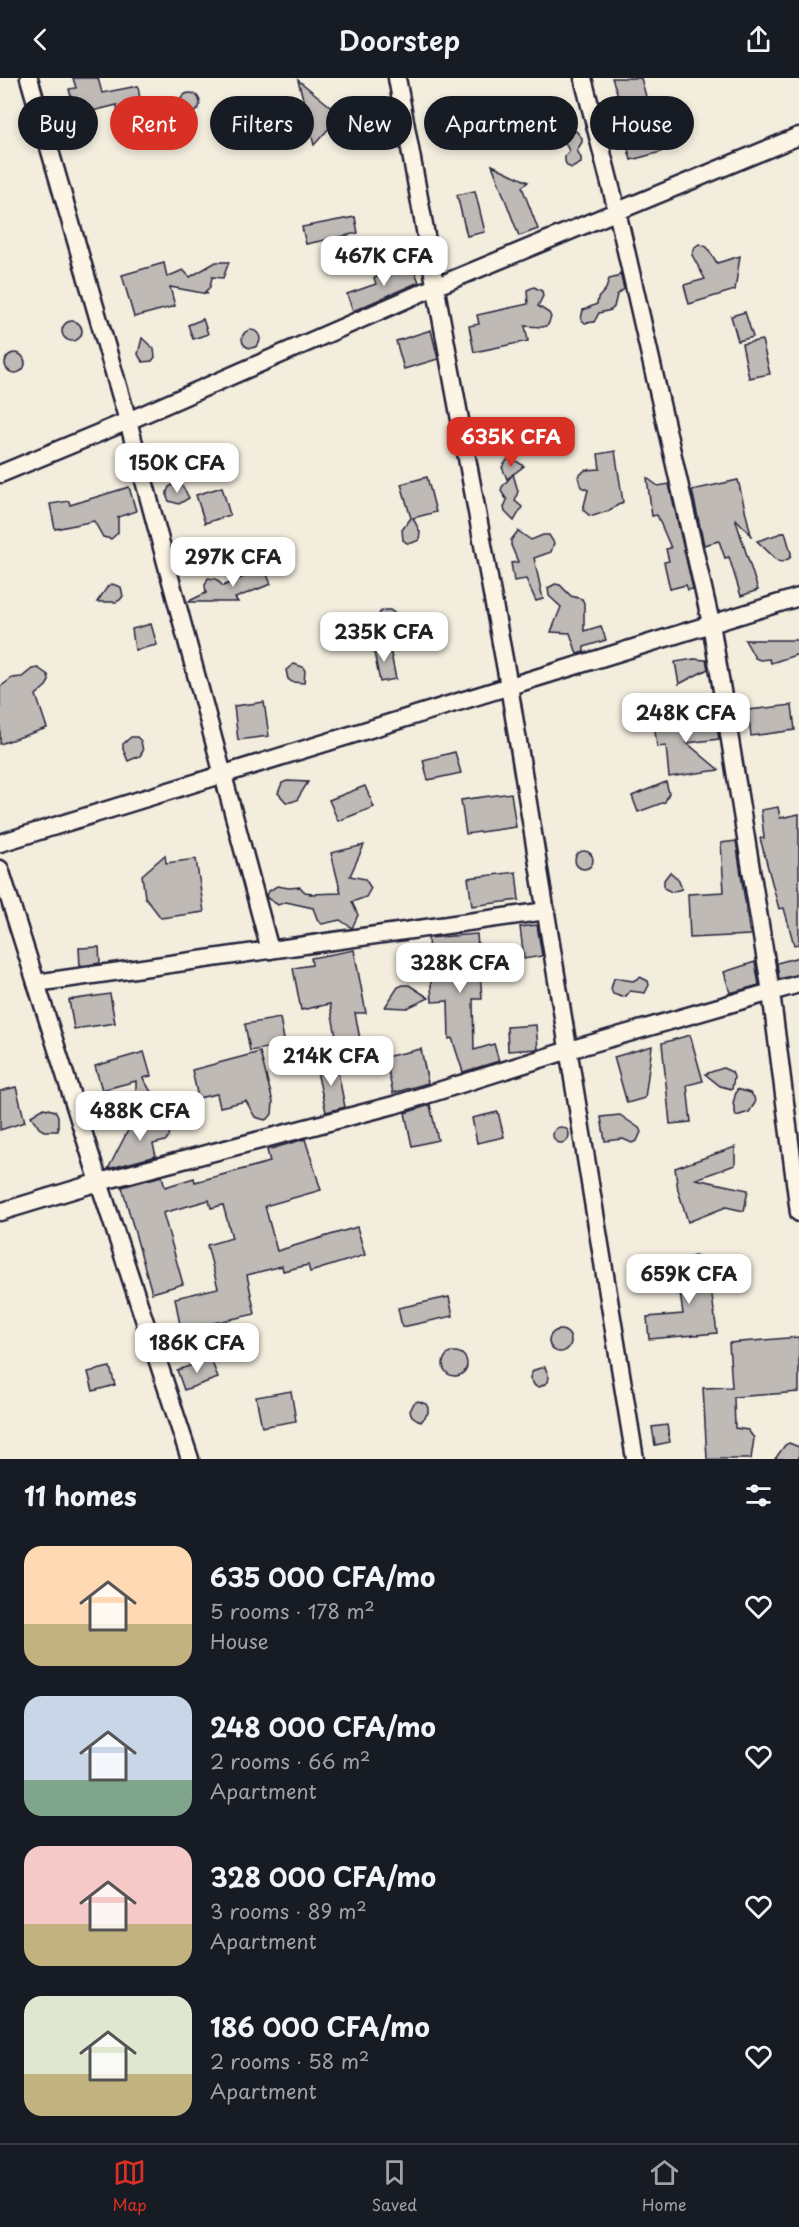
<!DOCTYPE html>
<meta charset="utf-8">
<style>
body{margin:0;font-family:"Playpen Sans",sans-serif;background:#242831;color:#f1f3f6;height:100vh;display:flex;flex-direction:column;font-size:22px;white-space:nowrap}
*{box-sizing:border-box;margin:0}
p{font-size:20px;color:#9ea1a6}
.icon{flex:none;width:33px;height:33px;fill:none;stroke:currentColor;stroke-width:2;stroke-linecap:round;stroke-linejoin:round}
.map{position:relative;height:1381px;overflow:hidden}
.drawer{display:flex;flex-direction:column;background:#171b24;flex:1}
.drawer>*{flex:none}
.banner{position:absolute;left:18px;top:18px;width:764px;height:54px;display:flex;gap:12px}
.price{position:absolute;translate:-50% -51px;padding:0 14px;border-radius:12px;background:#fff;color:#222;font-size:20px;line-height:39px;filter:drop-shadow(0 2px 3px #0008)}
.price::after{content:'';position:absolute;left:50%;top:36px;width:18px;height:14px;margin-left:-9px;background:inherit;clip-path:polygon(0 0,100% 0,50% 100%)}
.price.active{background:#d93025;color:#fff}
ul{padding:0;list-style:none}
li{display:flex;align-items:center;gap:18px;height:150px;padding:0 24px}
li span{display:grid;place-items:center;flex:none;width:168px;height:120px;border-radius:18px;color:#555}
li>.icon{margin-inline-start:auto}
span .icon{width:72px;height:72px;fill:#fffc;stroke-width:1}
li b{font-size:26px}
h2{display:flex;justify-content:space-between;align-items:center;height:72px;padding:0 24px;font-size:26px}
.chip{padding:0 21px;border-radius:27px;background:#171b24;box-shadow:0 3px 9px #0003;font-size:21px;line-height:54px}
.chip.active{background:#d93025;color:#fff}
header{display:flex;justify-content:space-between;align-items:center;height:78px;padding:0 24px;background:#171b24;font-size:27px;font-weight:600}
.dock{display:flex;justify-content:space-around;align-items:center;height:84px;border-top:2px solid #363941;background:#171b24;font-size:16px;color:#9ea1a6}
.dock a{display:grid;justify-items:center;gap:3px}
.dock .active{color:#d93025}
.map>svg:first-child{display:block}
.building{fill:#bfbab6;stroke:#22223b;stroke-width:1.5}
.lines{fill:none;stroke-linecap:round;stroke-linejoin:round}
.minor-casing{stroke:#22223b;stroke-width:21}
.minor{stroke:#fcf5e5;stroke-width:16}
</style>
<header><svg class="icon" aria-label="back" viewBox="0 0 24 24"><path d="M15 5l-7 7 7 7"/></svg>Doorstep<svg class="icon" aria-label="share" viewBox="0 0 24 24"><path d="M12 15V3M7 8l5-5 5 5M5 13v7h14v-7"/></svg></header>
<div class="map">
<svg width="799" height="1381" viewBox="0 0 799 1381">
<rect width="100%" height="100%" fill="#f3edde"/>
<filter id="ink" filterUnits="userSpaceOnUse"><feTurbulence type="fractalNoise" baseFrequency=".0167" numOctaves="2"/><feDisplacementMap in="SourceGraphic" scale="12" xChannelSelector="R" yChannelSelector="G"/><feConvolveMatrix kernelMatrix="1 2 1 2 8 2 1 2 1" color-interpolation-filters="sRGB"/></filter>
<g filter="url(#ink)">
<g class="building">
<path d="M 73,0 L 98,0 L 102,15 L 138,8 L 140,22 L 135,23 L 137,43 L 136,47 L 127,52 L 123,50 L 119,46 L 117,27 L 76,37 L 69,11 L 76,10 Z"/>
<path d="M 612,0 L 641,0 L 661,74 L 631,82 L 617,30 L 622,29 Z"/>
<path d="M 298,2 L 341,37 L 314,67 L 310,51 L 286,58 L 305,28 Z"/>
<circle cx="190" cy="25" r="10"/>
<path d="M 543,37 L 551,42 L 552,54 L 542,55 L 534,50 L 535,41 Z"/>
<path d="M 571,53 L 576,53 L 582,60 L 582,64 L 577,72 L 581,80 L 581,85 L 572,90 L 567,88 L 565,83 L 565,78 L 569,73 L 562,58 Z"/>
<path d="M 492,87 L 528,104 L 522,109 L 538,151 L 519,158 Z"/>
<path d="M 475,113 L 485,154 L 467,158 L 457,117 Z"/>
<path d="M 355,139 L 358,155 L 306,166 L 302,149 Z"/>
<path d="M 699,166 L 707,169 L 717,185 L 740,178 L 735,212 L 689,226 L 684,207 L 705,201 L 692,177 L 695,169 Z"/>
<path d="M 216,184 L 229,184 L 223,200 L 212,199 L 210,209 L 205,214 L 208,216 L 170,209 L 175,228 L 134,239 L 122,197 L 164,185 L 167,199 L 183,192 L 190,199 Z"/>
<path d="M 412,186 L 419,204 L 353,233 L 347,216 L 376,206 L 374,200 Z"/>
<path d="M 620,195 L 624,211 L 617,217 L 614,229 L 611,232 L 599,235 L 594,244 L 585,245 L 581,241 L 583,232 L 597,226 L 598,220 L 606,211 L 609,201 L 617,199 Z"/>
<path d="M 534,209 L 542,213 L 543,218 L 538,228 L 549,235 L 551,239 L 548,247 L 543,249 L 525,248 L 528,263 L 474,274 L 469,248 L 479,246 L 477,237 L 528,226 L 527,212 Z"/>
<path d="M 745,234 L 753,259 L 738,263 L 731,238 Z"/>
<path d="M 203,241 L 208,256 L 193,261 L 188,247 Z"/>
<circle cx="72" cy="253" r="10"/>
<path d="M 431,252 L 438,281 L 404,291 L 396,263 Z"/>
<circle cx="251" cy="261" r="9"/>
<path d="M 142,260 L 154,271 L 155,279 L 152,283 L 143,284 L 140,280 L 138,276 Z"/>
<path d="M 762,262 L 770,296 L 749,300 L 742,266 Z"/>
<circle cx="15" cy="285" r="10"/>
<path d="M 615,373 L 623,424 L 608,433 L 593,438 L 589,437 L 583,432 L 588,412 L 581,409 L 578,399 L 585,392 L 600,391 L 598,376 Z"/>
<path d="M 508,381 L 513,381 L 524,388 L 507,401 L 502,389 Z"/>
<path d="M 513,396 L 518,413 L 515,423 L 522,429 L 514,443 L 505,434 L 504,429 L 507,422 L 501,413 L 502,409 Z"/>
<path d="M 427,399 L 436,434 L 413,440 L 420,454 L 419,462 L 412,465 L 407,465 L 403,462 L 402,452 L 411,440 L 401,406 Z"/>
<path d="M 647,400 L 658,408 L 669,406 L 693,511 L 688,512 L 686,507 L 670,511 L 664,484 L 669,483 L 666,471 L 671,470 L 657,437 L 652,438 Z"/>
<path d="M 738,402 L 751,457 L 735,440 L 758,512 L 741,518 L 729,479 L 725,480 L 719,463 L 704,467 L 692,412 Z"/>
<path d="M 176,405 L 183,409 L 189,420 L 179,426 L 169,423 L 167,419 L 167,414 L 169,409 Z"/>
<path d="M 129,409 L 136,433 L 118,439 L 118,455 L 111,461 L 103,459 L 94,443 L 55,451 L 50,426 L 69,423 L 70,427 Z"/>
<path d="M 222,409 L 230,437 L 205,445 L 196,417 Z"/>
<path d="M 518,453 L 531,462 L 543,457 L 549,457 L 554,465 L 551,474 L 534,480 L 543,521 L 536,523 L 526,501 L 514,503 L 511,485 L 518,484 L 511,467 L 511,462 Z"/>
<path d="M 785,454 L 791,475 L 790,480 L 782,484 L 778,483 L 757,463 Z"/>
<circle cx="194" cy="477" r="9"/>
<path d="M 264,490 L 271,506 L 235,520 L 238,524 L 187,524 L 206,515 L 205,507 L 208,500 L 216,501 L 223,508 Z"/>
<path d="M 112,506 L 121,509 L 123,518 L 120,522 L 116,524 L 97,524 L 108,508 Z"/>
<path d="M 555,506 L 560,507 L 571,518 L 582,521 L 584,525 L 584,553 L 601,548 L 606,562 L 584,569 L 584,574 L 577,576 L 570,555 L 551,554 L 561,529 L 549,518 L 548,510 Z"/>
<path d="M 385,532 L 390,532 L 400,539 L 385,560 L 377,543 L 380,534 Z"/>
<path d="M 151,546 L 157,567 L 135,572 L 132,551 Z"/>
<path d="M 745,562 L 799,562 L 799,576 L 771,585 L 769,581 L 760,582 L 755,580 Z"/>
<path d="M 389,566 L 396,601 L 380,604 L 373,569 Z"/>
<path d="M 694,581 L 706,582 L 708,591 L 679,606 L 675,584 Z"/>
<path d="M 294,586 L 303,589 L 305,593 L 304,605 L 292,604 L 288,601 L 286,592 Z"/>
<path d="M 38,590 L 48,597 L 49,603 L 46,608 L 36,617 L 47,650 L 0,666 L 0,609 L 12,600 L 22,599 L 32,591 Z"/>
<path d="M 264,624 L 269,658 L 238,662 L 234,628 Z"/>
<path d="M 792,627 L 795,652 L 751,658 L 748,632 Z"/>
<path d="M 715,637 L 719,661 L 687,665 L 719,692 L 669,699 L 666,668 L 657,669 L 654,645 Z"/>
<path d="M 131,659 L 137,659 L 141,663 L 143,673 L 140,678 L 128,683 L 123,671 L 123,666 Z"/>
<path d="M 455,674 L 461,695 L 428,702 L 423,682 Z"/>
<path d="M 287,703 L 308,704 L 297,722 L 291,724 L 286,724 L 278,715 L 282,705 Z"/>
<path d="M 666,704 L 669,715 L 665,724 L 638,734 L 632,718 Z"/>
<path d="M 365,708 L 374,729 L 338,743 L 329,722 Z"/>
<path d="M 511,715 L 516,749 L 466,756 L 461,722 Z"/>
<path d="M 778,729 L 780,740 L 799,736 L 799,866 L 794,867 L 784,830 L 779,831 L 760,760 L 764,760 L 761,732 Z"/>
<path d="M 736,763 L 750,857 L 690,860 L 688,816 L 724,814 L 721,765 Z"/>
<path d="M 364,767 L 350,798 L 365,801 L 371,810 L 366,819 L 352,824 L 358,837 L 352,850 L 340,842 L 322,846 L 318,843 L 313,830 L 286,824 L 278,827 L 267,820 L 266,817 L 269,813 L 277,808 L 289,810 L 300,809 L 305,814 L 312,815 L 309,816 L 341,815 L 331,775 Z"/>
<circle cx="584" cy="782" r="9"/>
<path d="M 165,777 L 166,785 L 196,781 L 204,834 L 161,840 L 145,819 L 142,797 Z"/>
<path d="M 516,794 L 519,822 L 472,828 L 468,800 Z"/>
<path d="M 670,794 L 678,801 L 682,811 L 671,814 L 664,810 L 664,802 Z"/>
<path d="M 537,847 L 542,878 L 524,881 L 520,849 Z"/>
<path d="M 477,856 L 482,921 L 473,921 L 474,972 L 494,966 L 499,983 L 463,994 L 452,960 L 449,961 L 448,923 L 432,924 L 428,860 Z"/>
<path d="M 99,869 L 100,885 L 80,888 L 79,870 Z"/>
<path d="M 354,872 L 366,935 L 355,935 L 365,987 L 342,991 L 330,926 L 301,932 L 293,890 L 312,887 L 311,880 Z"/>
<path d="M 799,879 L 799,896 L 779,901 L 777,885 Z"/>
<path d="M 755,884 L 759,907 L 730,915 L 724,894 Z"/>
<path d="M 640,899 L 648,903 L 649,907 L 645,915 L 630,913 L 626,918 L 622,919 L 613,916 L 611,911 L 614,900 L 633,903 Z"/>
<path d="M 403,907 L 409,907 L 429,920 L 407,930 L 385,929 L 398,909 Z"/>
<path d="M 110,916 L 115,945 L 74,951 L 69,922 Z"/>
<path d="M 280,940 L 285,967 L 250,973 L 245,946 Z"/>
<path d="M 536,947 L 538,971 L 508,973 L 507,949 Z"/>
<path d="M 690,957 L 703,1003 L 687,1007 L 691,1044 L 670,1046 L 662,965 Z"/>
<path d="M 652,968 L 645,1020 L 627,1025 L 614,979 Z"/>
<path d="M 421,971 L 428,1005 L 393,1015 L 385,979 Z"/>
<path d="M 144,974 L 151,998 L 143,1000 L 154,1019 L 154,1023 L 145,1038 L 136,1024 L 136,1003 L 102,1012 L 95,988 Z"/>
<path d="M 260,974 L 273,1024 L 272,1036 L 269,1040 L 265,1042 L 255,1039 L 246,1023 L 220,1029 L 217,1016 L 198,1020 L 192,992 Z"/>
<path d="M 336,984 L 345,1029 L 326,1034 L 316,989 Z"/>
<path d="M 723,990 L 732,994 L 734,999 L 732,1011 L 720,1008 L 705,996 Z"/>
<path d="M 16,1009 L 25,1044 L 0,1052 L 0,1013 Z"/>
<path d="M 737,1011 L 750,1015 L 754,1019 L 755,1025 L 749,1034 L 736,1038 L 733,1025 Z"/>
<path d="M 430,1027 L 438,1062 L 412,1068 L 405,1035 Z"/>
<path d="M 44,1030 L 55,1033 L 58,1038 L 58,1053 L 44,1053 L 39,1050 L 31,1038 Z"/>
<path d="M 498,1034 L 504,1059 L 477,1065 L 472,1040 Z"/>
<path d="M 136,1037 L 170,1051 L 169,1059 L 165,1063 L 153,1066 L 156,1078 L 108,1091 Z"/>
<path d="M 620,1037 L 639,1050 L 641,1054 L 637,1063 L 632,1065 L 623,1061 L 605,1063 L 601,1039 Z"/>
<circle cx="561" cy="1057" r="8"/>
<path d="M 305,1061 L 321,1112 L 265,1128 L 277,1173 L 357,1149 L 365,1177 L 310,1194 L 308,1187 L 283,1193 L 282,1188 L 247,1197 L 255,1236 L 181,1252 L 175,1220 L 218,1210 L 207,1167 L 232,1160 L 223,1127 L 211,1130 L 209,1122 L 163,1135 L 183,1206 L 152,1215 L 122,1109 L 162,1098 L 165,1109 L 194,1100 L 195,1104 L 270,1084 L 267,1072 Z"/>
<path d="M 735,1069 L 735,1087 L 696,1101 L 748,1112 L 744,1133 L 726,1129 L 688,1144 L 678,1112 L 675,1090 Z"/>
<path d="M 694,1178 L 698,1179 L 708,1188 L 717,1255 L 649,1261 L 647,1239 L 683,1236 L 677,1193 L 689,1180 Z"/>
<path d="M 449,1219 L 453,1238 L 402,1249 L 398,1230 Z"/>
<circle cx="560" cy="1263" r="11"/>
<path d="M 799,1259 L 799,1314 L 734,1319 L 735,1350 L 748,1352 L 754,1360 L 751,1381 L 707,1381 L 703,1310 L 732,1309 L 729,1265 Z"/>
<circle cx="455" cy="1286" r="12"/>
<path d="M 211,1281 L 218,1300 L 184,1312 L 177,1292 Z"/>
<path d="M 110,1289 L 115,1307 L 93,1313 L 88,1294 Z"/>
<path d="M 545,1289 L 549,1299 L 548,1304 L 540,1309 L 535,1308 L 530,1300 L 531,1296 L 534,1292 Z"/>
<path d="M 291,1313 L 296,1343 L 262,1349 L 256,1319 Z"/>
<path d="M 418,1323 L 426,1326 L 428,1330 L 428,1335 L 421,1344 L 412,1338 L 410,1333 L 414,1325 Z"/>
<path d="M 667,1347 L 670,1364 L 655,1367 L 652,1349 Z"/>
<path d="M 789,1365 L 799,1369 L 799,1381 L 775,1381 L 785,1367 Z"/>
</g>
<g class="lines">
<g class="minor-casing">
<g id="minor">
<path d="M 29,0 L 128,343 L 270,872"/>
<path d="M 397,0 L 509,608 L 635,1381"/>
<path d="M 583,0 L 617,133 L 711,545 L 771,914 L 799,1135"/>
<path d="M 0,396 L 128,343 L 437,208 L 799,58"/>
<path d="M 0,765 L 799,519"/>
<path d="M 0,791 L 99,1104 L 190,1381"/>
<path d="M 36,905 L 546,833"/>
<path d="M 0,1134 L 99,1104 L 394,1027 L 569,972 L 799,906"/>
</g>
</g>
<use href="#minor" class="minor"/>
</g>
</g>
</svg>
<b class="price" style="left:384px;top:209px">467K CFA</b>
<b class="price active" style="left:511px;top:390px">635K CFA</b>
<b class="price" style="left:177px;top:416px">150K CFA</b>
<b class="price" style="left:233px;top:510px">297K CFA</b>
<b class="price" style="left:384px;top:585px">235K CFA</b>
<b class="price" style="left:686px;top:666px">248K CFA</b>
<b class="price" style="left:460px;top:916px">328K CFA</b>
<b class="price" style="left:331px;top:1009px">214K CFA</b>
<b class="price" style="left:140px;top:1064px">488K CFA</b>
<b class="price" style="left:689px;top:1227px">659K CFA</b>
<b class="price" style="left:197px;top:1296px">186K CFA</b>
<div class="banner">
<a class="chip">Buy</a>
<a class="chip active">Rent</a>
<a class="chip">Filters</a>
<a class="chip">New</a>
<a class="chip">Apartment</a>
<a class="chip">House</a>
</div>
</div>
<section class="drawer">
<h2>11 homes<svg class="icon" aria-label="filters" viewBox="0 0 24 24"><path d="M4 7h16M4 17h16"/><circle cx="9" cy="7" r="2"/><circle cx="15" cy="17" r="2"/></svg></h2>
<ul>
<li><span style="background:linear-gradient(#ffd9b3 65%,#c2b280 0)"><svg class="icon" aria-label="home" viewBox="0 0 24 24"><path d="M3 11l9-7 9 7M6 9v11h12V9"/></svg></span><div><b>635 000 CFA/mo</b><p>5 rooms · 178 m²</p><p>House</p></div><svg class="icon" aria-label="heart" viewBox="0 0 24 24"><path d="M12 20l-8-8c-3-5 5-10 8-4 3-6 11-1 8 4z"/></svg></li>
<li><span style="background:linear-gradient(#c9d6e8 70%,#7fa58c 0)"><svg class="icon" aria-label="home" viewBox="0 0 24 24"><path d="M3 11l9-7 9 7M6 9v11h12V9"/></svg></span><div><b>248 000 CFA/mo</b><p>2 rooms · 66 m²</p><p>Apartment</p></div><svg class="icon" aria-label="heart" viewBox="0 0 24 24"><path d="M12 20l-8-8c-3-5 5-10 8-4 3-6 11-1 8 4z"/></svg></li>
<li><span style="background:linear-gradient(#f6c9c9 65%,#c2b280 0)"><svg class="icon" aria-label="home" viewBox="0 0 24 24"><path d="M3 11l9-7 9 7M6 9v11h12V9"/></svg></span><div><b>328 000 CFA/mo</b><p>3 rooms · 89 m²</p><p>Apartment</p></div><svg class="icon" aria-label="heart" viewBox="0 0 24 24"><path d="M12 20l-8-8c-3-5 5-10 8-4 3-6 11-1 8 4z"/></svg></li>
<li><span style="background:linear-gradient(#dfe7d0 65%,#c2b280 0)"><svg class="icon" aria-label="home" viewBox="0 0 24 24"><path d="M3 11l9-7 9 7M6 9v11h12V9"/></svg></span><div><b>186 000 CFA/mo</b><p>2 rooms · 58 m²</p><p>Apartment</p></div><svg class="icon" aria-label="heart" viewBox="0 0 24 24"><path d="M12 20l-8-8c-3-5 5-10 8-4 3-6 11-1 8 4z"/></svg></li>
</ul>
</section>
<nav class="dock">
<a class="active"><svg class="icon" aria-label="map" viewBox="0 0 24 24"><path d="M3 6l6-2 6 2 6-2v14l-6 2-6-2-6 2zM9 4v14M15 6v14"/></svg>Map</a>
<a><svg class="icon" aria-label="saved" viewBox="0 0 24 24"><path d="M7 4h10v16l-5-4-5 4z"/></svg>Saved</a>
<a><svg class="icon" aria-label="home" viewBox="0 0 24 24"><path d="M3 11l9-7 9 7M6 9v11h12V9"/></svg>Home</a>
</nav>
